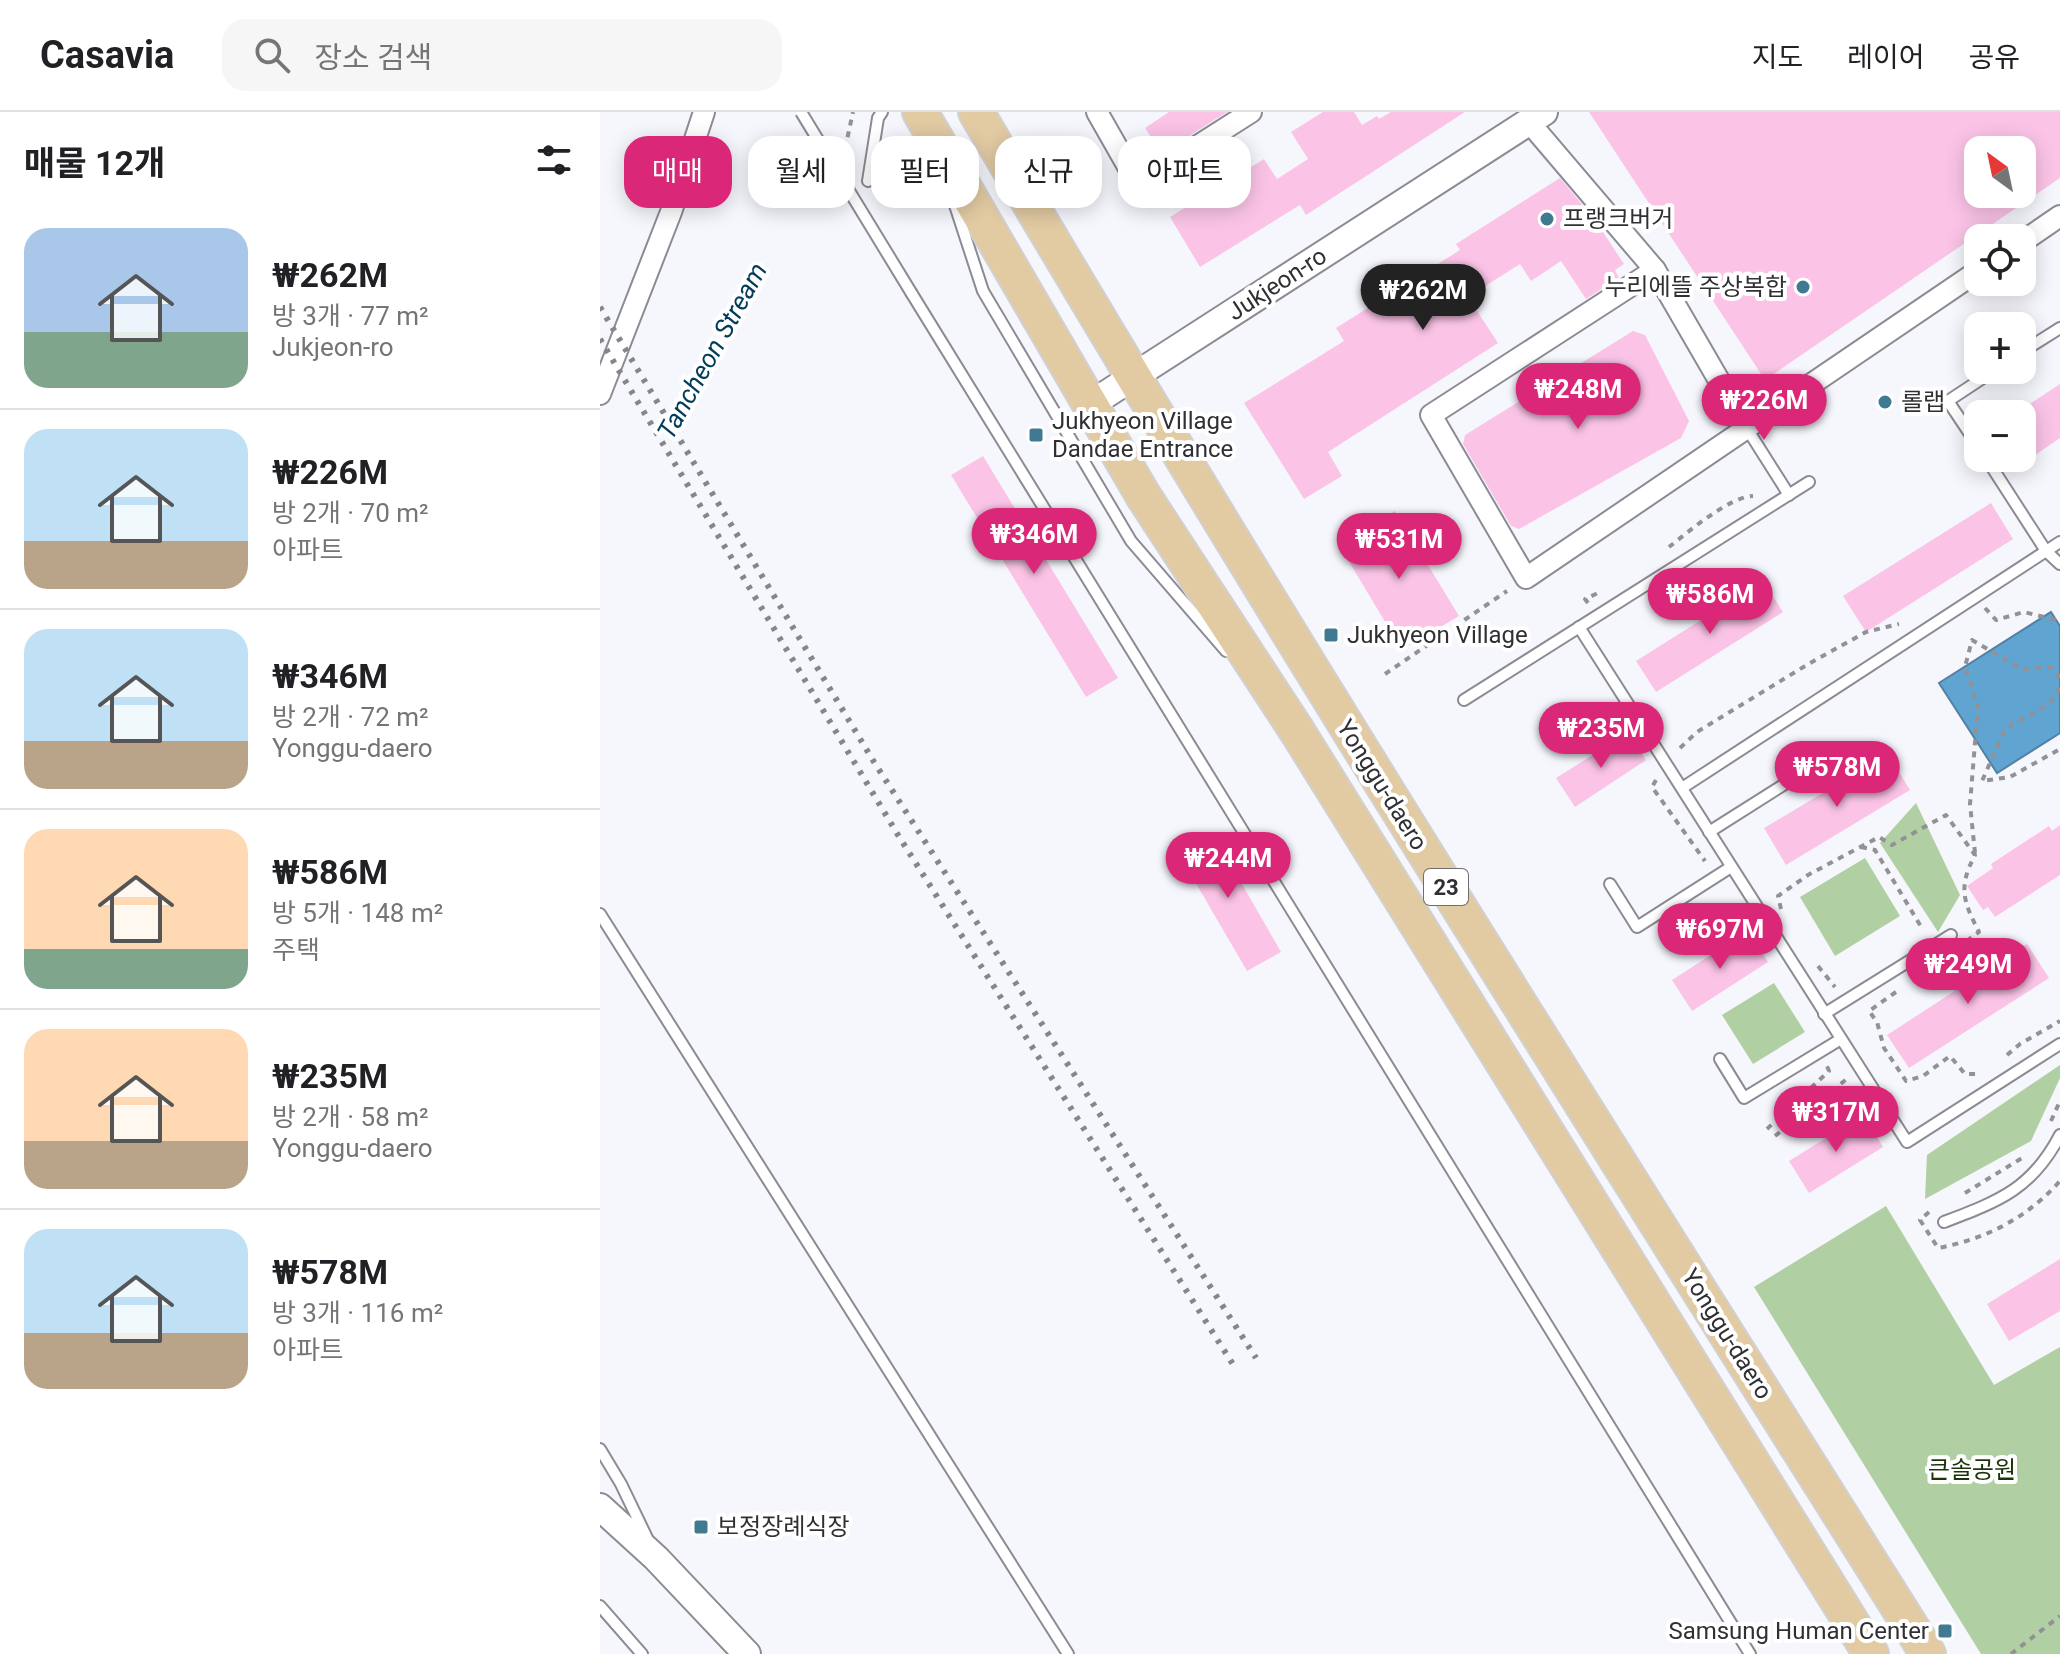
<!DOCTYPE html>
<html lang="ko">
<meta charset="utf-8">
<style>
body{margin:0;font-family:Roboto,"Noto Sans KR",sans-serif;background:#f6f6f6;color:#202124;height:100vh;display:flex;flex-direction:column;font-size:30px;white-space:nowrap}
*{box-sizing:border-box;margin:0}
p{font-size:26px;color:#757577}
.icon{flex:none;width:44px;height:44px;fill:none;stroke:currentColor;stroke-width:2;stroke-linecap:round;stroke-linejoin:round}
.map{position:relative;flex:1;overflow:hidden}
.details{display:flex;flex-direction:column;background:#fff;width:600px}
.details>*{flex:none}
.hud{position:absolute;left:24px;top:24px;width:760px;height:72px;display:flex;gap:16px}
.needle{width:52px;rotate:327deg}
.tools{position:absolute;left:1364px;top:24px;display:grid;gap:16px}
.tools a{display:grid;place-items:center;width:72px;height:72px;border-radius:16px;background:#fff;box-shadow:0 4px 20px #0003;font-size:40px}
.price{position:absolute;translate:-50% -68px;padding:0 18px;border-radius:28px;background:#db2777;color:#fff;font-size:26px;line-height:52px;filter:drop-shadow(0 2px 4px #0008)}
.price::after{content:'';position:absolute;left:50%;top:48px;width:24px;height:18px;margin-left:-12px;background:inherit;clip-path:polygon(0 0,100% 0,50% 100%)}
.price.active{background:#222;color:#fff}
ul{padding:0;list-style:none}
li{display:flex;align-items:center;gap:24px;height:200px;padding:0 24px}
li+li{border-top:2px solid #e0e0e0}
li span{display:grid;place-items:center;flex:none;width:224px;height:160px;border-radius:24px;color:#555}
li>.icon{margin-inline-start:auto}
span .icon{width:96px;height:96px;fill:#fffc;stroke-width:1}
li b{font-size:34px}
h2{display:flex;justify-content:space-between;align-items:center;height:96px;padding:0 24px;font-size:34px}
.chip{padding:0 28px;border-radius:24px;background:#fff;box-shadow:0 4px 20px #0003;font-size:28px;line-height:72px}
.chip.active{background:#db2777;color:#fff}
header{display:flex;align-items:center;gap:48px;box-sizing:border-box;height:112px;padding:0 40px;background:#fff;border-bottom:2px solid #e0e0e0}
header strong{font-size:38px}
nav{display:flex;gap:44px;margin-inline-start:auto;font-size:28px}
.search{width:560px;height:72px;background:#f6f6f6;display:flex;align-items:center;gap:20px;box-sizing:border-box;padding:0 28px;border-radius:24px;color:#757577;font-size:30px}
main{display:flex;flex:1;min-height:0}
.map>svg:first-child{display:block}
.green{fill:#b0cfa3}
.water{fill:#60a5d2;stroke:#5282a3;stroke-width:2}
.pier{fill:#f6f6fd}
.building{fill:#fbc4e7;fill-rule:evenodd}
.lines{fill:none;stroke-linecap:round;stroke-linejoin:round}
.service-casing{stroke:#8c8b94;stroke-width:14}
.minor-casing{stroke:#8c8b94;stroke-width:24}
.tertiary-casing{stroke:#8c8b94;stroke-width:30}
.primary-casing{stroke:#d1d1d2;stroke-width:38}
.path{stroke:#919196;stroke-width:4;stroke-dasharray:6 6;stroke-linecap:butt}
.service{stroke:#fff;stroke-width:10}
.minor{stroke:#fff;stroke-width:20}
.tertiary{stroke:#fff;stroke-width:26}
.primary{stroke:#e2caa3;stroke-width:34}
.rail{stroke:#85858a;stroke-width:6;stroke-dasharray:4 8;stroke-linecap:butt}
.service-bridge-casing{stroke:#8c8b94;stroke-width:14;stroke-linecap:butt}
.service-bridge{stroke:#fff;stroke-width:10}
.poi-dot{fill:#3f7a92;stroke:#fff;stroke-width:3}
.labels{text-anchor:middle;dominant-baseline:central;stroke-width:8;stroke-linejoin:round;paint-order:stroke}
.shield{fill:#fff;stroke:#6e6e71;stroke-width:2}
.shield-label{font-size:22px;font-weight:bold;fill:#303034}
.poi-label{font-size:24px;fill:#303034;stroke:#fff;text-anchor:start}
.street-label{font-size:24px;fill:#303034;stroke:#fff}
.park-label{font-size:24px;fill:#1a350a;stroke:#fff}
.water-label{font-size:26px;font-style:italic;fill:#013d5b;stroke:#fff}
</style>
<header>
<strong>Casavia</strong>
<div class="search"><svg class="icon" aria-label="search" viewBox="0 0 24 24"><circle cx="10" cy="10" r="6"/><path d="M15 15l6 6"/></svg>장소 검색</div>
<nav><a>지도</a><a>레이어</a><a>공유</a></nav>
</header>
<main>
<section class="details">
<h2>매물 12개<svg class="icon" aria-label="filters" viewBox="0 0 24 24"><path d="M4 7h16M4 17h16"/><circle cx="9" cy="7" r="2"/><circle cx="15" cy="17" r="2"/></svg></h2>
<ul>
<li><span style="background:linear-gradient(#a9c7e8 65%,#7fa58c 0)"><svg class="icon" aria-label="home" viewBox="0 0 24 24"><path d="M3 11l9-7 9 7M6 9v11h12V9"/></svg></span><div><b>₩262M</b><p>방 3개 · 77 m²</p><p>Jukjeon-ro</p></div></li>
<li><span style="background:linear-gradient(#bfe0f5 70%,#b9a48a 0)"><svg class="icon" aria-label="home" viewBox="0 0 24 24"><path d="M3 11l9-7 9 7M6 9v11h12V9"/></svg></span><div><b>₩226M</b><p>방 2개 · 70 m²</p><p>아파트</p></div></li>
<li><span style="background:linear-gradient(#bfe0f5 70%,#b9a48a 0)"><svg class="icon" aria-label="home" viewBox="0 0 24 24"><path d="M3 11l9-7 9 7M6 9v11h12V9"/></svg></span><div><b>₩346M</b><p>방 2개 · 72 m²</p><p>Yonggu-daero</p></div></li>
<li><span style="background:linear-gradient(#ffd9b3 75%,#7fa58c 0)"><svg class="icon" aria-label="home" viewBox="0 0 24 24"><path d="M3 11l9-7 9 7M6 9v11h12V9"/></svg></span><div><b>₩586M</b><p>방 5개 · 148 m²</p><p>주택</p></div></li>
<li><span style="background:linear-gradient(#ffd9b3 70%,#b9a48a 0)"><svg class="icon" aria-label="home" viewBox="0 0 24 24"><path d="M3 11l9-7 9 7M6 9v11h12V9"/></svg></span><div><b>₩235M</b><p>방 2개 · 58 m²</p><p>Yonggu-daero</p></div></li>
<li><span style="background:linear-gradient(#bfe0f5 65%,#b9a48a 0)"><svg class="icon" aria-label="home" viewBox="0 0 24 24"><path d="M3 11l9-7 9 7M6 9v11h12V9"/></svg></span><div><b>₩578M</b><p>방 3개 · 116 m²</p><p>아파트</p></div></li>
</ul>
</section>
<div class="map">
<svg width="1460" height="1542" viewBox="0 0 1460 1542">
<rect width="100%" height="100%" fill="#f6f6fd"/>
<g class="green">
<path d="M 1316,691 L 1360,783 L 1338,820 L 1280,731 Z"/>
<path d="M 1265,746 L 1300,804 L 1235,844 L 1200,785 Z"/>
<path d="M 1174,871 L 1205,920 L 1153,952 L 1122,903 Z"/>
<path d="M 1460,953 L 1460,966 L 1431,1029 L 1325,1087 L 1327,1043 Z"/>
<path d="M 1286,1094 L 1394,1273 L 1460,1235 L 1460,1542 L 1381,1542 L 1154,1175 Z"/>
</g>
<path class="water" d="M 1451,500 L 1460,514 L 1460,621 L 1397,661 L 1339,571 Z"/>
<path class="pier" d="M 175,0 L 231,0 L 239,13 L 222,131 L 0,579 L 0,429 L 161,154 Z"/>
<g class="building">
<path d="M 569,0 L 627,0 L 562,41 L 545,16 Z"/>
<path d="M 723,0 L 754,0 L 762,13 L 777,4 L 779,7 L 791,0 L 865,0 L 706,103 L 700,93 L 600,155 L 570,105 L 664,47 L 677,67 L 708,47 L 691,20 Z"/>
<path d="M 989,0 L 1460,0 L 1460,66 L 1165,268 ZM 1378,38 L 1422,38 L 1422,82 L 1378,82 Z"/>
<path d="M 960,66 L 995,108 L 1024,152 L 1015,158 L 1019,166 L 986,187 L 961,149 L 931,169 L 920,152 L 868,185 L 898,231 L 728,340 L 742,364 L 704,387 L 644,291 L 744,229 L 736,216 L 860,138 L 856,132 Z"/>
<path d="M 1033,219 L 1045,223 L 1089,309 L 1081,326 L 919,417 L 911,414 L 863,332 L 865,323 Z"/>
<path d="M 1460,272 L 1460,326 L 1422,352 L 1422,297 Z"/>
<path d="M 383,344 L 518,566 L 486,585 L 351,363 Z"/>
<path d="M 1391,391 L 1413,427 L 1266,520 L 1243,484 Z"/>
<path d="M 795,399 L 859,504 L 802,538 L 739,433 Z"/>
<path d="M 1163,469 L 1183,500 L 1056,580 L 1036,549 Z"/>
<path d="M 1028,621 L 1046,648 L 975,695 L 956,666 Z"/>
<path d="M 1288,642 L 1310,678 L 1186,753 L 1164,716 Z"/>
<path d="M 1460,713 L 1460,763 L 1395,805 L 1388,795 L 1383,798 L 1367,774 L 1393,756 L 1391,752 L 1449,714 L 1452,719 Z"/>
<path d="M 612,720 L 681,840 L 647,859 L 573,732 Z"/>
<path d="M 1148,819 L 1168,850 L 1092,899 L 1072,868 Z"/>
<path d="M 1427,832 L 1449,866 L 1309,956 L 1287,923 Z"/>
<path d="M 1263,1003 L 1283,1035 L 1209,1081 L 1189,1049 Z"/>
<path d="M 1460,1147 L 1460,1199 L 1409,1229 L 1387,1192 Z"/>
</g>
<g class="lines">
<g class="service-casing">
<g id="service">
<path d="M 268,69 L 278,6 L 282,0"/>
<path d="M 352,84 L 383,179 L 531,429 L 626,539"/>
<path d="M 312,182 L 1150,1542"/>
<path d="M 1422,240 L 1460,216"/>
<path d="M 1146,315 L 1189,383"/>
<path d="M 1378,334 L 1348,289 L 1395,258"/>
<path d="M 1386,346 L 1446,439 L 1460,452"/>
<path d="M 979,515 L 1307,1030 L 1460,932"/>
<path d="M 864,588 L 1209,370"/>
<path d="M 1082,676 L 1460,430"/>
<path d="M 1109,720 L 1237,639"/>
<path d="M 1010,772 L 1037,815 L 1131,755"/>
<path d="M 0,802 L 468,1542"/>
<path d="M 1224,902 L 1351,823"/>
<path d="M 1120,947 L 1144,986 L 1241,927"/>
<path d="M 1344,1110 C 1399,1089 1432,1077 1460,1023"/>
<path d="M 0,1337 L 21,1372 L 47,1426"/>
<path d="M 0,1494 L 42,1542"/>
</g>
</g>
<g class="minor-casing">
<g id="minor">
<path d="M 497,0 L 538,72 L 651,0"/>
<path d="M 929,10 L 1055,158 L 1146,315"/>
<path d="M 1422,130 L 1460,104"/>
<path d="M 1055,158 L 831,303 L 926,466 L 1378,159"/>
<path d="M 0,282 L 71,100 L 104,0"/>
</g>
</g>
<g class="tertiary-casing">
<g id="tertiary">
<path d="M 491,292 L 944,0"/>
<path d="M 0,1395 L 56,1446 L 147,1542"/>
</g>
</g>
<g class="primary-casing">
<g id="primary">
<path d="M 320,0 L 544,385 L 697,619 L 1271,1542"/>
<path d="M 376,0 C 682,521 1006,1030 1328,1542"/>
</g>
</g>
<g class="path">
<path d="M 245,37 L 253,0"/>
<path d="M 1069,435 C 1088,420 1129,385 1153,384"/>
<path d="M 988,491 L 985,487 L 998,481"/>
<path d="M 1385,496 L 1396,508 L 1424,500 L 1460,509"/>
<path d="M 785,562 L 907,479"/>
<path d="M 1460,576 L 1449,592 L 1405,617 L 1382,669 L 1410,665 L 1460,637"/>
<path d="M 1080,636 L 1097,620 L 1210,551 L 1266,520 L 1299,512"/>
<path d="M 1056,668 L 1052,675 L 1105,749"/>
<path d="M 1261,735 L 1275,738 L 1323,818"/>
<path d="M 1375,741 L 1370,692 L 1378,594 L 1365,555 L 1372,528 L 1422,557 L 1451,555 L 1460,566"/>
<path d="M 1181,797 L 1178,784 L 1208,763 L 1279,725 L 1292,733 L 1346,703 L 1375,743 C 1358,775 1363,789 1379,820 L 1368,828"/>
<path d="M 1218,854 L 1235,875"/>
<path d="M 1296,880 L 1269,899 L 1277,910 L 1284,936 L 1306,969 L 1323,964 L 1350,944 L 1365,962 L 1381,962"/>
<path d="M 1407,943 L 1420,932 L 1460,909"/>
<path d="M 1451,1009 L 1460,989"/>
<path d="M 1167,1017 L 1229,959 L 1227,954"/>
<path d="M 1175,1024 L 1248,966"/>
<path d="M 1365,1081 L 1422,1046"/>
<path d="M 1329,1100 L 1320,1108 L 1338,1136 C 1386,1127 1427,1106 1460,1069"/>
<path d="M 1411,1542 L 1460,1504"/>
</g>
<use href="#service" class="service"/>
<use href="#minor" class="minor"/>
<use href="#tertiary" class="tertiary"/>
<use href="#primary" class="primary"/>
<g class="rail">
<path d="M 0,195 L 274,650 L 656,1246"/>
<path d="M 0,227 L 298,723 L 634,1254"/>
</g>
<g class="service-bridge-casing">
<path id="service-bridge" d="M 201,0 L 312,182"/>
</g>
<use href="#service-bridge" class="service-bridge"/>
</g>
<g class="poi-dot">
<circle cx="947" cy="107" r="8"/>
<circle cx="1203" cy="175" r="8"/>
<circle cx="1285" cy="290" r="8"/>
<rect x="428" y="315" width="16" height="16" rx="4"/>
<rect x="723" y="515" width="16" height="16" rx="4"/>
<rect x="93" y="1407" width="16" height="16" rx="4"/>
<rect x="1337" y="1511" width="16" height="16" rx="4"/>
</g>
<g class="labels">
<rect class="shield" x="824" y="757" width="44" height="36" rx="6"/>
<g class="shield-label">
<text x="846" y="775">23</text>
</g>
<g class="poi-label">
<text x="963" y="107">프랭크버거</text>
<text x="1187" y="175" text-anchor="end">누리에뜰 주상복합</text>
<text x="1301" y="290">롤랩</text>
<text x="452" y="309">Jukhyeon Village<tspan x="452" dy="28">Dandae Entrance</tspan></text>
<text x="747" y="523">Jukhyeon Village</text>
<text x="117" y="1415">보정장례식장</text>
<text x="1329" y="1519" text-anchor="end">Samsung Human Center</text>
</g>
<g class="street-label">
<text transform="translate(677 172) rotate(-33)">Jukjeon-ro</text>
<text transform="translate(782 673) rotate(58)">Yonggu-daero</text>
<text transform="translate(1127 1222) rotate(58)">Yonggu-daero</text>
</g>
<g class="park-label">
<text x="1372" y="1358">큰솔공원</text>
</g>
<g class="water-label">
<text transform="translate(112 239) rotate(-61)">Tancheon Stream</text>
</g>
</g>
</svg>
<div class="tools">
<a><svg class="needle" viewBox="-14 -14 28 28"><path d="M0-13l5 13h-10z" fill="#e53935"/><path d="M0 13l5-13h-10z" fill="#757577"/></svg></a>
<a><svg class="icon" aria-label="locate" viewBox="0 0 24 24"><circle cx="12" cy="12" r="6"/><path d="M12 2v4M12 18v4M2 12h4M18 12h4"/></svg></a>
<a>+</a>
<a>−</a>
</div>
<b class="price active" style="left:823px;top:220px">₩262M</b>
<b class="price" style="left:978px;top:319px">₩248M</b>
<b class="price" style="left:1164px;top:330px">₩226M</b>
<b class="price" style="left:434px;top:464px">₩346M</b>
<b class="price" style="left:799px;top:469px">₩531M</b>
<b class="price" style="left:1110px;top:524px">₩586M</b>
<b class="price" style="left:1001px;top:658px">₩235M</b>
<b class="price" style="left:1237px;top:697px">₩578M</b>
<b class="price" style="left:628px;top:788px">₩244M</b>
<b class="price" style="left:1120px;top:859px">₩697M</b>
<b class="price" style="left:1368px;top:894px">₩249M</b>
<b class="price" style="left:1236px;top:1042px">₩317M</b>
<div class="hud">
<a class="chip active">매매</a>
<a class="chip">월세</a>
<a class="chip">필터</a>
<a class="chip">신규</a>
<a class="chip">아파트</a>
</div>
</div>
</main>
